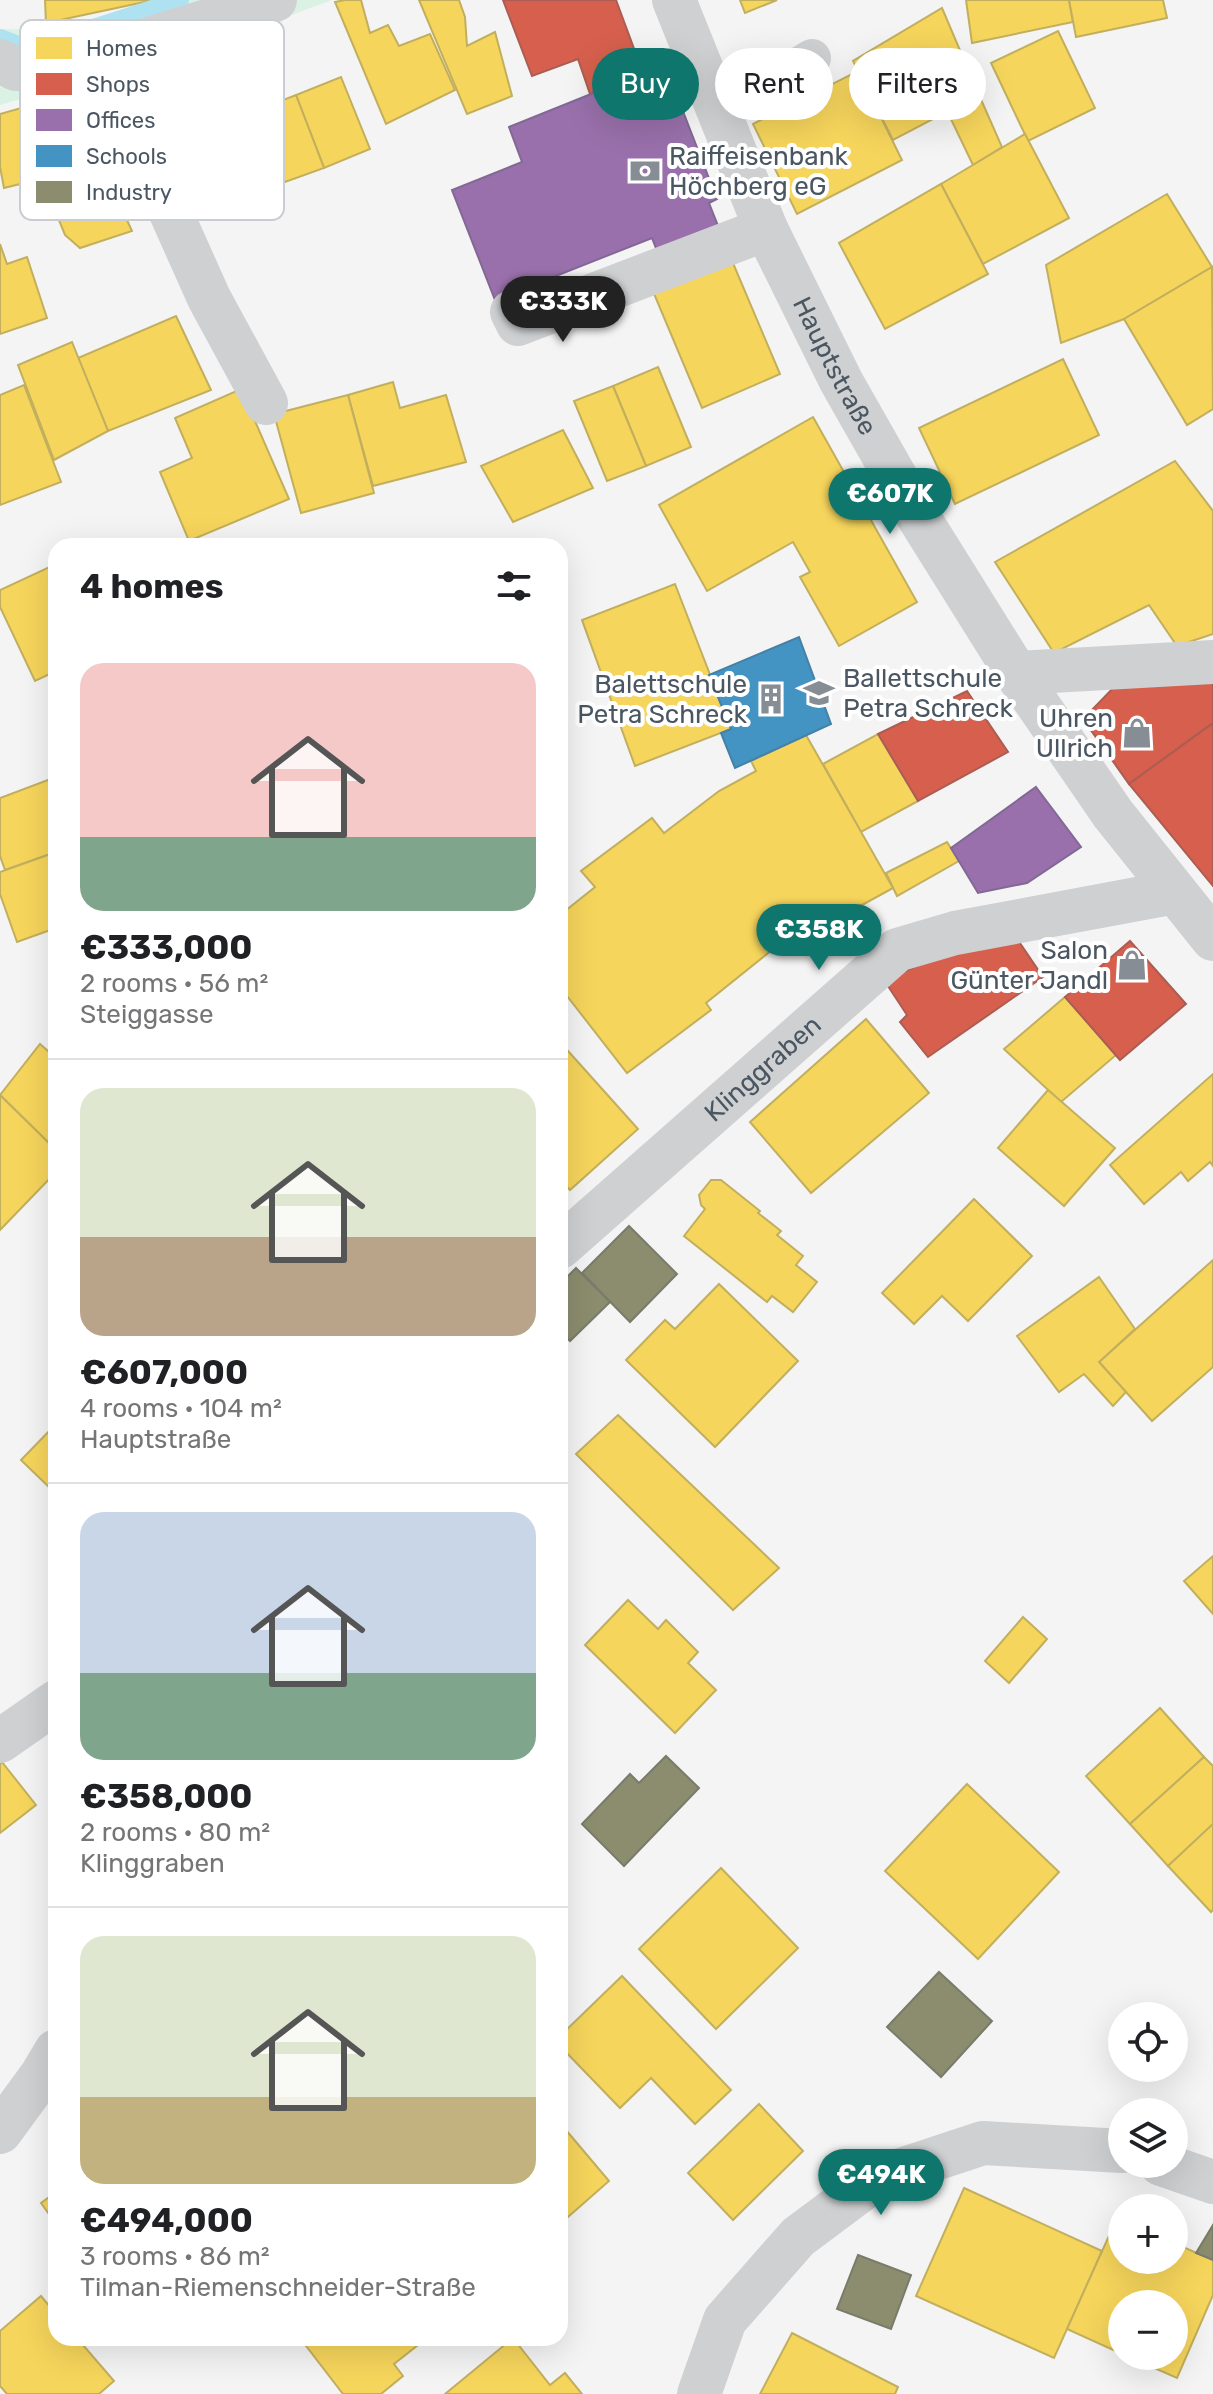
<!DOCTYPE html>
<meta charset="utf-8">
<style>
body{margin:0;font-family:Rubik,sans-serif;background:#f2f2f2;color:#202124;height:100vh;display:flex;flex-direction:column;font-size:30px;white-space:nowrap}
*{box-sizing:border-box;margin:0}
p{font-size:26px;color:#757577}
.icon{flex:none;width:44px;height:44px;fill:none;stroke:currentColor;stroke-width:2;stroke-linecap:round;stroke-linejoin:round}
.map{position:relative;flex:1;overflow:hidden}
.drawer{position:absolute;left:48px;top:538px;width:520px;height:1808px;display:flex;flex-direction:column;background:#fff;border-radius:24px;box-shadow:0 8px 32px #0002}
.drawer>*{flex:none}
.guide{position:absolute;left:592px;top:48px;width:500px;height:72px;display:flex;gap:16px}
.buttons{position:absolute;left:1108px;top:2002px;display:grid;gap:16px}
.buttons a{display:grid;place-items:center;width:80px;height:80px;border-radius:50%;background:#fff;box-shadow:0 8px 32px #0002;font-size:40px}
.price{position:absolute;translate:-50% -68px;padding:0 18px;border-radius:28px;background:#0f766e;color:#fff;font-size:26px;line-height:52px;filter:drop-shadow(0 2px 4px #0008)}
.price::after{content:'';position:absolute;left:50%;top:48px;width:24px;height:18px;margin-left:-12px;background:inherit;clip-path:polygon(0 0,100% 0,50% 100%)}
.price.selected{background:#222;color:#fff}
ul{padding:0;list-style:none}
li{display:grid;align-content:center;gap:16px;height:424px;padding:0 32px}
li+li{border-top:2px solid #e0e0e0}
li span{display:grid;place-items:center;height:248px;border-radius:24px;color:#555}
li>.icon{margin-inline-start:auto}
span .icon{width:144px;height:144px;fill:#fffc;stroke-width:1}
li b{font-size:34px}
h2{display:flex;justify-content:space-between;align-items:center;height:96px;padding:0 32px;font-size:34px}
.pill{padding:0 28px;border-radius:36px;background:#fff;box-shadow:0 8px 32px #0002;font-size:28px;line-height:72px}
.pill.selected{background:#0f766e;color:#fff}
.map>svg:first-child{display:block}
.green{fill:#d9f2e3}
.homes{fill:#f6d55c;stroke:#c2af5e;stroke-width:2}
.shops{fill:#d6604d;stroke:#ac5d53;stroke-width:2}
.offices{fill:#9970ab;stroke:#816895;stroke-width:2}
.schools{fill:#4393c3;stroke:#4581a6;stroke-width:2}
.industry{fill:#8c8c6e;stroke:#787c6a;stroke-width:2}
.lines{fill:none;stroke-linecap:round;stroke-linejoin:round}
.stream{stroke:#aee2f0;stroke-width:18}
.pedestrian{stroke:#ced0d2;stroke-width:38}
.minor{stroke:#ced0d2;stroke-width:44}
.labels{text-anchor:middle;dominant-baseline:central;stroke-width:8;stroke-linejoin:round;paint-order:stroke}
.poi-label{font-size:26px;fill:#4a5661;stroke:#fff;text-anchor:end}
.street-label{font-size:26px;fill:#4a5661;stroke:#fff}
.key{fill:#fff;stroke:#c9ccd0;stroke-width:2}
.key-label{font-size:22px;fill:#4a5661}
</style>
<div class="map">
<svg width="1213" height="2394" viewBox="0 0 1213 2394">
<rect width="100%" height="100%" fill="#f4f4f4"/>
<path class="green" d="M 180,0 L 332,0 L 218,42 L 0,105 L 0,29 L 86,30 Z"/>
<g class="homes">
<path d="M 45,0 L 154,0 L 46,23 Z"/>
<path d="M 345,0 L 361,0 L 370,33 L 388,25 L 399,46 L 430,34 L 455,90 L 386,124 L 335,2 Z"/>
<path d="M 419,0 L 459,0 L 465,17 L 467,46 L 495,32 L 512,96 L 467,114 Z"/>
<path d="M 740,0 L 777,0 L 745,13 Z"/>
<path d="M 966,0 L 1069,0 L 1073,22 L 972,43 Z"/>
<path d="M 1069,0 L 1163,0 L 1167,18 L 1076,37 Z"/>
<path d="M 942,8 L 979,95 L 893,140 L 853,61 Z"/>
<path d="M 1058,31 L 1095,108 L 1028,141 L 991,63 Z"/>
<path d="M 858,71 L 902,160 L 797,214 L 753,124 Z"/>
<path d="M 341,77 L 370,149 L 324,168 L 296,95 Z"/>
<path d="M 74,93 L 101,164 L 4,188 L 0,167 L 0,114 Z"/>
<path d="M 296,95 L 324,168 L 285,182 L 257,110 Z"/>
<path d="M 979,95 L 1002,147 L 973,165 L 947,111 Z"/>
<path d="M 1025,134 L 1069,218 L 983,264 L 941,184 Z"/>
<path d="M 101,164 L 132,231 L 80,248 L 65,235 L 43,181 Z"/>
<path d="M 941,184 L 988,274 L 885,329 L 839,243 Z"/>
<path d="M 1167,194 L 1212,267 L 1124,319 L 1061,343 L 1046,265 Z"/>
<path d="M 0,244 L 7,264 L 27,257 L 47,318 L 0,334 Z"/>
<path d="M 730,256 L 780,374 L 702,408 L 652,289 Z"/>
<path d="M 1212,267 L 1213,409 L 1187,425 L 1124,319 Z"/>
<path d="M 176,316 L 211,390 L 108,431 L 78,358 Z"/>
<path d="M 72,342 L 108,431 L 54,460 L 18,365 Z"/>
<path d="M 1063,359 L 1099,435 L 955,504 L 919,428 Z"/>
<path d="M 658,367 L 691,447 L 646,466 L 613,386 Z"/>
<path d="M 393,382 L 400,408 L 446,395 L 466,462 L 373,486 L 348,395 Z"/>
<path d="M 24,385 L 61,482 L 0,505 L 0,395 Z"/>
<path d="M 613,386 L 646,466 L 607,481 L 574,401 Z"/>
<path d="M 241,389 L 289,499 L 189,541 L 160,472 L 192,458 L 175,418 Z"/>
<path d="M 348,395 L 374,493 L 301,513 L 274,414 Z"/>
<path d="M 813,417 L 917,602 L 839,646 L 800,577 L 810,572 L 793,542 L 707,591 L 659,505 Z"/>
<path d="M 563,430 L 593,488 L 513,522 L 481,466 Z"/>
<path d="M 1175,461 L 1213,511 L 1213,634 L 1177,646 L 1149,605 L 1054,653 L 995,562 Z"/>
<path d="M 56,564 L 56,671 L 35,681 L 0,607 L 0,590 Z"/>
<path d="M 675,584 L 731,729 L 635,766 L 582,620 Z"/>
<path d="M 878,734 L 918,801 L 861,832 L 823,764 Z"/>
<path d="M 806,735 L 893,888 L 802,938 L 798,929 L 706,1003 L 711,1010 L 627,1073 L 560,987 L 560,915 L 595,887 L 581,871 L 652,818 L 664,833 L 719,791 L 756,771 L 751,761 Z"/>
<path d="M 56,777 L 56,852 L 5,870 L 0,856 L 0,798 Z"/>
<path d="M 947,842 L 959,861 L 897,896 L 886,873 Z"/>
<path d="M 56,852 L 56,928 L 17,942 L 0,894 L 0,872 Z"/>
<path d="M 1065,997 L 1116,1055 L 1061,1102 L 1004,1049 Z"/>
<path d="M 866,1019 L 929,1093 L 811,1193 L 750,1122 Z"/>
<path d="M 560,1042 L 638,1129 L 570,1190 L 560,1179 Z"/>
<path d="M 40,1044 L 56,1058 L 56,1150 L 0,1095 Z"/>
<path d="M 1213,1074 L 1213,1166 L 1210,1162 L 1188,1181 L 1181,1172 L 1144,1204 L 1110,1165 Z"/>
<path d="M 1048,1090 L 1115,1148 L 1064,1206 L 998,1148 Z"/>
<path d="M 0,1095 L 56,1150 L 56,1172 L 0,1230 Z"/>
<path d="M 711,1180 L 721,1180 L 760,1211 L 758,1213 L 781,1231 L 777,1235 L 803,1256 L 796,1265 L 817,1282 L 793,1312 L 772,1296 L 767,1302 L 684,1236 L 705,1209 L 701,1205 L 699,1195 Z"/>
<path d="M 974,1199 L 1032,1256 L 968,1321 L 942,1296 L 914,1324 L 882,1293 Z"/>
<path d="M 1213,1260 L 1213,1367 L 1152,1421 L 1099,1362 Z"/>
<path d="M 1099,1277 L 1135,1329 L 1099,1362 L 1126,1392 L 1113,1406 L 1084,1374 L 1059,1392 L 1017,1336 Z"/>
<path d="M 719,1284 L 798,1361 L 715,1447 L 626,1360 L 665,1320 L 675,1329 Z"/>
<path d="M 618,1415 L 779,1568 L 733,1610 L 576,1454 Z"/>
<path d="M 56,1424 L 56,1494 L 21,1460 Z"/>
<path d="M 1213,1556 L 1213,1614 L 1184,1581 Z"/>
<path d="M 628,1600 L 658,1629 L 666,1620 L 698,1652 L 688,1663 L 716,1690 L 675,1733 L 585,1645 Z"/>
<path d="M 1023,1617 L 1047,1639 L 1009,1683 L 985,1661 Z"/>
<path d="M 1160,1708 L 1204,1757 L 1130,1824 L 1086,1776 Z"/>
<path d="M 1204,1757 L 1213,1766 L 1213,1824 L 1168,1866 L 1130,1824 Z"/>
<path d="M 2,1762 L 36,1805 L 0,1833 L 0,1764 Z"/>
<path d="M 967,1784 L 1059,1872 L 978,1959 L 885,1871 Z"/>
<path d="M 1213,1824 L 1213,1910 L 1211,1912 L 1168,1866 Z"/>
<path d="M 721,1868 L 798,1948 L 716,2029 L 639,1949 Z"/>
<path d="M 622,1976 L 731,2090 L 695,2124 L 651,2078 L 620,2108 L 560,2046 L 560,2036 Z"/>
<path d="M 759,2104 L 803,2151 L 733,2220 L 688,2173 Z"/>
<path d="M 560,2123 L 609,2181 L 560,2224 Z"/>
<path d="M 964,2188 L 1102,2251 L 1054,2358 L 916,2296 Z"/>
<path d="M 56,2192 L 56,2224 L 41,2203 Z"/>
<path d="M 1117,2218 L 1122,2220 L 1122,2260 L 1174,2260 L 1174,2243 L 1213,2260 L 1213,2295 L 1177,2378 L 1127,2356 L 1174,2356 L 1174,2304 L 1122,2304 L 1122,2354 L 1067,2329 Z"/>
<path d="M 41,2296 L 56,2314 L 56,2338 L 77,2338 L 114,2381 L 99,2394 L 7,2394 L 0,2386 L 0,2331 Z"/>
<path d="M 792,2333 L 898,2387 L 895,2394 L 760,2394 Z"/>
<path d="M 300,2338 L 427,2338 L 394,2364 L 403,2376 L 381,2394 L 343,2394 Z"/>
<path d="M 513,2338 L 550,2385 L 565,2373 L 582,2394 L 445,2394 Z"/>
</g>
<g class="shops">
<path d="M 503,0 L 616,0 L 643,73 L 590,94 L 578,59 L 532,76 Z"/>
<path d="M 1213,677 L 1213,723 L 1129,784 L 1083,719 L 1119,682 Z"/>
<path d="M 967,691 L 1008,752 L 918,801 L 878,734 Z"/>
<path d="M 1213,723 L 1213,886 L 1129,784 Z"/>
<path d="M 1009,927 L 1043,977 L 928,1057 L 900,1022 L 907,1015 L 884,980 Z"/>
<path d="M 1130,941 L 1186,1004 L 1120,1060 L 1065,997 Z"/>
</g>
<g class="offices">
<path d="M 643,73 L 658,110 L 679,101 L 717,199 L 709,203 L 730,256 L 669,282 L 652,238 L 495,300 L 452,190 L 522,162 L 509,127 Z"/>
<path d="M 1036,787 L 1081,847 L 1027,883 L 978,893 L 951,848 Z"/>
</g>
<path class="schools" d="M 799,637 L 831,724 L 735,768 L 721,733 L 731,729 L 709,675 Z"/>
<g class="industry">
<path d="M 629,1226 L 677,1274 L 630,1322 L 582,1273 Z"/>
<path d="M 576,1268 L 610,1302 L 570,1341 L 560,1331 L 560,1284 Z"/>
<path d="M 666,1756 L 699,1788 L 624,1866 L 582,1824 L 630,1774 L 639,1783 Z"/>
<path d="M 939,1972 L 992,2021 L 941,2077 L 887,2027 Z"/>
<path d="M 1213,2225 L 1213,2260 L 1196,2253 Z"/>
<path d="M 858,2255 L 911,2275 L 891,2329 L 837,2309 Z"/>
</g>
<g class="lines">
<path class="stream" d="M 0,38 L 28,49 L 180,0"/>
<path class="pedestrian" d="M 719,114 L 812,58"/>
<g class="minor">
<path id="s1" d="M 674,0 L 766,229 L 841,381 L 916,513 L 1016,673 L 1113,814 L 1213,939"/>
<path d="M 100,54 L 209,298 L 266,403"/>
<path d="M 0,61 L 16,69 L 100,54 L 275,0"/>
<path d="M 512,312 L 518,324 L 766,229"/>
<path d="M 1016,673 L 1213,662"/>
<path id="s2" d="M 560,1247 L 897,950 L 955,933 L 1175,892"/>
<path d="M 0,1741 L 56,1702"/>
<path d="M 0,2132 L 41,2076 L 56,2051"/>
<path d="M 1161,2164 L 1213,2182"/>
<path d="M 699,2394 L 725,2320 L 798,2237 L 877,2178 L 983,2143 L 1122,2151"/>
</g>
</g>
<defs>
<g id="bank-bare" transform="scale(2.4)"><path d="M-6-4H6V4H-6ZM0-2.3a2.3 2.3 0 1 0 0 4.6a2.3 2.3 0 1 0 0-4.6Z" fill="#868d94" stroke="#fff" stroke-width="2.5" paint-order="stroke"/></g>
<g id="school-bare" transform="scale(2.4)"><path d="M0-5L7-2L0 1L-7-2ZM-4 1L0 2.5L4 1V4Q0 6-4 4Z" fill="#868d94" stroke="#fff" stroke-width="2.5" paint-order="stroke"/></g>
<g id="building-bare" transform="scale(2.4)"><path d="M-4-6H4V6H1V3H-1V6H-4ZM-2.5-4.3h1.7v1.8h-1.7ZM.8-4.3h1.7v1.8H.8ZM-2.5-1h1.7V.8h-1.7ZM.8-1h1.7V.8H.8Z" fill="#868d94" stroke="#fff" stroke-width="2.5" paint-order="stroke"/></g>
<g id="shop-bare" transform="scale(2.4)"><path d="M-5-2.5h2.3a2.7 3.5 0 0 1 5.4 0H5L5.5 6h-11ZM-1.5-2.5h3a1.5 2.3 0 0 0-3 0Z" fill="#868d94" stroke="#fff" stroke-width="2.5" paint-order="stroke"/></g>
</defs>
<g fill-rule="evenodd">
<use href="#bank-bare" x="645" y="171"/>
<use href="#school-bare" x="819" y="693"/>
<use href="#building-bare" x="771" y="699"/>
<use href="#shop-bare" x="1137" y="733"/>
<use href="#shop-bare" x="1132" y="965"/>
</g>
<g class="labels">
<g class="poi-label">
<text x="669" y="156" text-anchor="start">Raiffeisenbank<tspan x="669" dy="30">Höchberg eG</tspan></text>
<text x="843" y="678" text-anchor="start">Ballettschule<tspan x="843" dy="30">Petra Schreck</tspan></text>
<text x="747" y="684">Balettschule<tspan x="747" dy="30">Petra Schreck</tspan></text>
<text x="1113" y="718">Uhren<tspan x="1113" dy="30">Ullrich</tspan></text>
<text x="1108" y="950">Salon<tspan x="1108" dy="30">Günter Jandl</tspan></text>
</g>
<g class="street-label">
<text stroke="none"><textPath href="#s1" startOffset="400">Hauptstraße</textPath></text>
<text stroke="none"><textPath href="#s2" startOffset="270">Klinggraben</textPath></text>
</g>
</g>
<rect x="20" y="20" width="264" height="200" rx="12" class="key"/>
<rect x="36" y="37" width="36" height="22" fill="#f6d55c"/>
<rect x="36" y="73" width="36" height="22" fill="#d6604d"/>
<rect x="36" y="109" width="36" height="22" fill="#9970ab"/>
<rect x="36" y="145" width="36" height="22" fill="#4393c3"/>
<rect x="36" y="181" width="36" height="22" fill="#8c8c6e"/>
<g class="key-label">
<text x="86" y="56">Homes</text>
<text x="86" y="92">Shops</text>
<text x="86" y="128">Offices</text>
<text x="86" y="164">Schools</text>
<text x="86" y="200">Industry</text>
</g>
</svg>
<div class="buttons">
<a><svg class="icon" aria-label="locate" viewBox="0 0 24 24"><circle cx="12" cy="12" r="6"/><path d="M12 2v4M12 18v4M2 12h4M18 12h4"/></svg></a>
<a><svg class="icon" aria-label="layers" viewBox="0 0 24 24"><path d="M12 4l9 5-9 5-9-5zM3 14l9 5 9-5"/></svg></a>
<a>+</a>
<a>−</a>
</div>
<b class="price selected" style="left:563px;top:344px">€333K</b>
<b class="price" style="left:890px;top:536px">€607K</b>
<b class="price" style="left:819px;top:972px">€358K</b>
<b class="price" style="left:881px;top:2217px">€494K</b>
<div class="guide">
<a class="pill selected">Buy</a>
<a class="pill">Rent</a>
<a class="pill">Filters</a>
</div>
<section class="drawer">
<h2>4 homes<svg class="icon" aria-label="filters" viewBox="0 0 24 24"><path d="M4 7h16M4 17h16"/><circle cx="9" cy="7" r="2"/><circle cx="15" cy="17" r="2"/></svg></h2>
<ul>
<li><span style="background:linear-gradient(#f6c9c9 70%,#7fa58c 0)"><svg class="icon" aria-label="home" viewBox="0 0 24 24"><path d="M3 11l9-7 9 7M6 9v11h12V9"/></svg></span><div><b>€333,000</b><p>2 rooms · 56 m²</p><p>Steiggasse</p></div></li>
<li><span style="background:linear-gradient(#dfe7d0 60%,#b9a48a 0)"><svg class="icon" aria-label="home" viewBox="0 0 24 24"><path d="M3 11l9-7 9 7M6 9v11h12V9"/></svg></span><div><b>€607,000</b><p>4 rooms · 104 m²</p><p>Hauptstraße</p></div></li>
<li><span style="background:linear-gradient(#c9d6e8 65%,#7fa58c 0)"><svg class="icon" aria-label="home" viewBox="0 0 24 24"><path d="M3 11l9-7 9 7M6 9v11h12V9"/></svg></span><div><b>€358,000</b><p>2 rooms · 80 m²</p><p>Klinggraben</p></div></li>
<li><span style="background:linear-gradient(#dfe7d0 65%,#c2b280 0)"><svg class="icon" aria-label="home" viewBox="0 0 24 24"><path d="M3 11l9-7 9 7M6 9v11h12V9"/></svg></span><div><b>€494,000</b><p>3 rooms · 86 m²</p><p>Tilman-Riemenschneider-Straße</p></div></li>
</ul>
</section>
</div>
